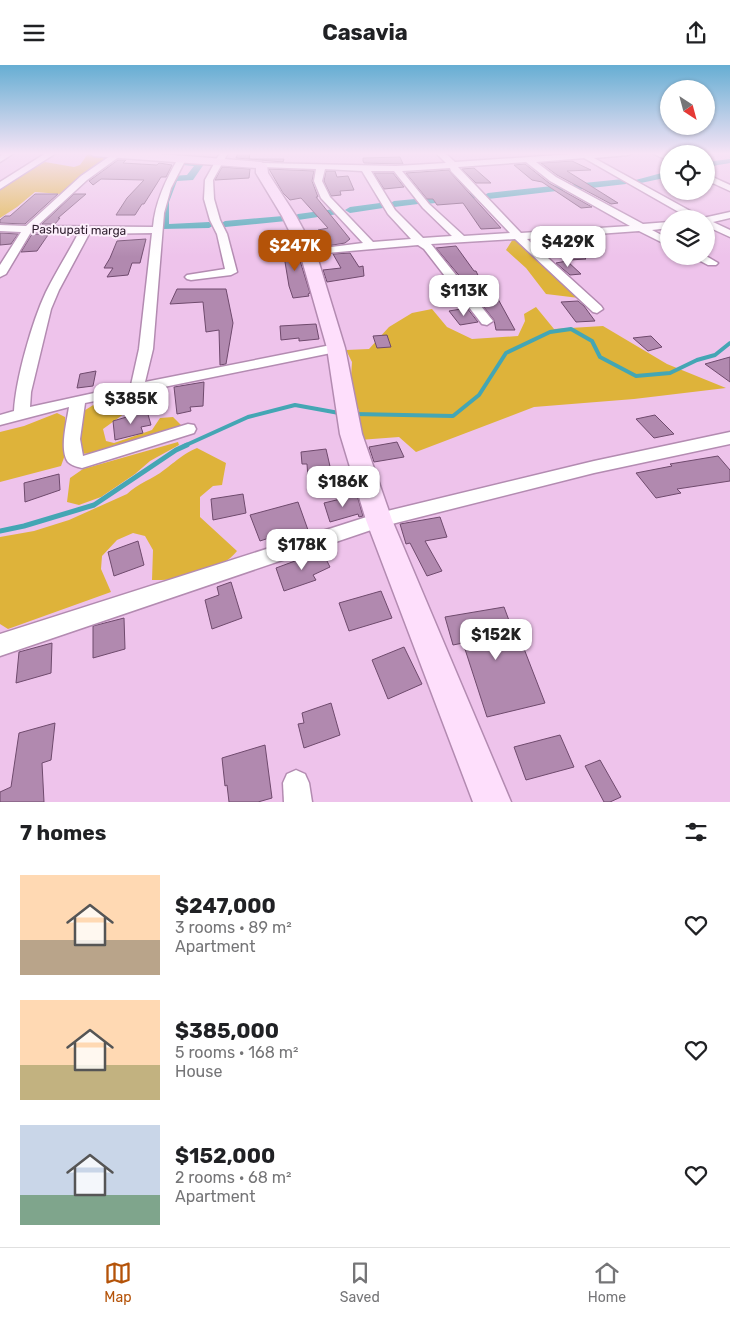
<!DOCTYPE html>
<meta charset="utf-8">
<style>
body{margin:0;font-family:Rubik,sans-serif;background:#f6f6f6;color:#202124;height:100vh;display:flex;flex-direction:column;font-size:19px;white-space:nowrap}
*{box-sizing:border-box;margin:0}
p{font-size:16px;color:#757577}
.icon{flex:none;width:28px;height:28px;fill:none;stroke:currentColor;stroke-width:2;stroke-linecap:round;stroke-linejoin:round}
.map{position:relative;height:737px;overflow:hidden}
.drawer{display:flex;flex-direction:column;background:#fff;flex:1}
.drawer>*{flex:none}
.needle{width:32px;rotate:144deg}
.fabs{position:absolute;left:660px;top:15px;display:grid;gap:10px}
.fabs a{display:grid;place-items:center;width:55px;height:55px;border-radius:50%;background:#fff;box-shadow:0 1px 4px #0004;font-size:25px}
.price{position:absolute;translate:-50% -42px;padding:0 11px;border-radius:10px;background:#fff;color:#222;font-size:16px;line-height:32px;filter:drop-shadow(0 1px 2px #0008)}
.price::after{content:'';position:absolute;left:50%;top:30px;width:15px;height:11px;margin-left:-8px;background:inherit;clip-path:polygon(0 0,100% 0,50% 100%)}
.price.current{background:#b45309;color:#fff}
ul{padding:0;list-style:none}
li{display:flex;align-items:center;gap:15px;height:125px;padding:0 20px}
li span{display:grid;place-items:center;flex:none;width:140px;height:100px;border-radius:0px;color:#555}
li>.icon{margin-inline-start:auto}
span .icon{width:60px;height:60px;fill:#fffc;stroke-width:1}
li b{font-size:21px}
h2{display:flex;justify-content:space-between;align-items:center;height:60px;padding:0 20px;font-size:21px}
header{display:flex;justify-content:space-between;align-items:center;height:65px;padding:0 20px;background:#fff;font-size:22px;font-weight:700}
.menu{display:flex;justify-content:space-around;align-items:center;height:70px;border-top:1px solid #e0e0e0;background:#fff;font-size:14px;color:#757577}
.menu a{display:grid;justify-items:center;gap:2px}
.menu .current{color:#b45309}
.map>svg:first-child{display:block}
.green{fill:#deb33a}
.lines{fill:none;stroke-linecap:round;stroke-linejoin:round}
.stream-far1{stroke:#44a6b4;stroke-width:4}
.stream{stroke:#44a6b4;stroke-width:5}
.canal{fill:#44a6b4;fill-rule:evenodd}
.building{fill:#b189af;stroke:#6f4a6d}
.street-casing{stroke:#b38bb1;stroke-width:3}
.secondary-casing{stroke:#b38bb1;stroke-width:3}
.street{fill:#fff;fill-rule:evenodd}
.secondary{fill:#fedffc;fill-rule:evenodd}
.labels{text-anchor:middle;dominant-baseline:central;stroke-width:4;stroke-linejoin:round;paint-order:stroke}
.far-street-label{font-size:12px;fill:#302030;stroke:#fdeffc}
</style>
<header><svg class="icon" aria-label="menu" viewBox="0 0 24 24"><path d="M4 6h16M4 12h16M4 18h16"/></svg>Casavia<svg class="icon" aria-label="share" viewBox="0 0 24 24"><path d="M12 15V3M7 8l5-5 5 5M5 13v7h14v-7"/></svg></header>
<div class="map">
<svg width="730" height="737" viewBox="0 0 730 737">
<rect width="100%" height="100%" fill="#eec3eb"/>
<g class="green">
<path d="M 87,90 L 109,92 L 60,129 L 35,127 L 17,142 L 0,153 L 0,122 L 45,97 L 74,102 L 80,100 Z"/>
<path d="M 513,174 L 528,184 L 579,233 L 546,229 L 526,203 L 506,185 Z"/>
<path d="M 536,242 L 554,264 L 603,261 L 667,299 L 726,323 L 634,334 L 534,342 L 416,387 L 399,372 L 359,375 L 359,345 L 350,330 L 352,297 L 346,285 L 369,284 L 389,262 L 412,248 L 432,244 L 447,262 L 472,274 L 518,271 L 525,256 L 524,249 Z"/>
<path d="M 150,325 L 161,332 L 157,343 L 128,346 L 103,364 L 106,376 L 114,378 L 152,365 L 160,353 L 173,352 L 181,360 L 173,365 L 94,388 L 80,389 L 79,349 L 98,337 L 112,332 Z"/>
<path d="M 57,348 L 65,352 L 65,371 L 67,384 L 61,401 L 0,417 L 0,367 L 24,361 Z"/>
<path d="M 178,377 L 179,380 L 150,396 L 135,409 L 101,432 L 79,440 L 67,437 L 70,413 L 83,404 Z"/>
<path d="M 197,383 L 226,398 L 222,420 L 213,421 L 200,432 L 200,452 L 237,486 C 221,507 178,516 152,515 L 153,485 L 145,471 L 133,468 L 117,475 L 102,491 L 101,504 L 111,527 L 8,564 L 0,559 L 0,472 L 34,466 L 69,455 L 127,429 C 138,418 153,414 164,405 C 178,395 181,390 197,383 Z"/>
</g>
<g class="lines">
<g class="stream-far1">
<path d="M 354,349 L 453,351 L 479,330 L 506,288 L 550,267 L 571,264 L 592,276 L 600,292 L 636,311 L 670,308 L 697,295 L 715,290 L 730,278"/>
<path d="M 184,381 L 248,352 L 295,340 L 339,348"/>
</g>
<path class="stream" d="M 0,466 L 24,461 L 94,440 L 176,385 L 187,380"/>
<g class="canal">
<path d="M 730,94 L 730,98 L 706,102 L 706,97 Z"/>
<path d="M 185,95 L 200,97 L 204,99 L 193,115 L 177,116 L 169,137 L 169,159 L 209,157 L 214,160 L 209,163 L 161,164 C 152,147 161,126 171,111 L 187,110 L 194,101 L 183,100 L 182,98 Z"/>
<path d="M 669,106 L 669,112 L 636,119 L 632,116 Z"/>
<path d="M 623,114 L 626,115 L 626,119 L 574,125 L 570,122 L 574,119 Z"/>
<path d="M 562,120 L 566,123 L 565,125 L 488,134 L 483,131 L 488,128 Z"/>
<path d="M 473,128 L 476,129 L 476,133 L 427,139 L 422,136 L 427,133 Z"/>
<path d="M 415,134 L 420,137 L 418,139 L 394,142 L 389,139 L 394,136 Z"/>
<path d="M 380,138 L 383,139 L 383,143 L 350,148 L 345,145 L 350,142 Z"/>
<path d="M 335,144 L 340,147 L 338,149 L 298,155 L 293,152 L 298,149 Z"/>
<path d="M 283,151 L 288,154 L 286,156 L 225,162 L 220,159 L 225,156 Z"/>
</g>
</g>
<g class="building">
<path d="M 238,88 L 250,88 L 249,94 L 284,94 L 283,97 L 236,93 Z"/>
<path d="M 400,92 L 403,99 L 364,98 L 363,96 L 363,93 Z"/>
<path d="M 118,95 L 126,95 L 123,98 L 157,100 L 159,98 L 172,100 L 166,112 L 161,112 L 144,139 L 142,139 L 135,150 L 116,150 L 127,133 L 144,115 L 101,114 L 93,120 L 89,116 Z"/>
<path d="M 572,96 L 591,105 L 567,106 L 618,138 L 611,139 L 557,110 L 541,98 Z"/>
<path d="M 525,99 L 549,118 L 592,142 L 581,143 L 542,117 L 532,115 L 514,100 Z"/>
<path d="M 222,102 L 250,104 L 249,113 L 215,115 Z"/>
<path d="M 474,103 L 491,118 L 476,118 L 462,104 Z"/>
<path d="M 269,104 L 314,106 L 312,116 L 318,132 L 316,132 L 350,174 L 345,178 L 327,181 L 318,165 L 328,163 L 301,133 L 290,135 L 283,128 Z"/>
<path d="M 449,105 L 450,107 L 501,163 L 481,164 L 463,138 L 437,140 L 433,134 L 427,134 L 406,108 Z"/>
<path d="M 326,106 L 335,106 L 337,112 L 348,111 L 354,125 L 340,126 L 341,130 L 331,131 L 324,116 Z"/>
<path d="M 374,108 L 393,108 L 404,122 L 384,124 Z"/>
<path d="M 35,129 L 58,129 L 25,159 L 0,158 L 0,155 L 5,151 L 10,151 Z"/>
<path d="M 74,129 L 86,129 L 58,153 L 60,153 L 55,159 L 42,159 Z"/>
<path d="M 0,168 L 18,169 L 11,179 L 0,180 Z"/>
<path d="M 32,169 L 48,170 L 37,186 L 21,187 Z"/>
<path d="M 146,174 L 140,198 L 132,198 L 128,210 L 107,212 L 113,203 L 104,203 L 110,193 L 117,176 Z"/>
<path d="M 293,178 L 298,189 L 310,228 L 308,229 L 309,231 L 293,233 L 289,221 L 282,179 Z"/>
<path d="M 456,181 L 474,206 L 476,206 L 484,223 L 492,223 L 515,265 L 496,265 L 494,255 L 472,227 L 466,214 L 462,214 L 436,183 Z"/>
<path d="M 574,181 L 586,194 L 569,195 L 557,183 Z"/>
<path d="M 350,188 L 359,202 L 363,201 L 364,211 L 327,217 L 323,205 L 341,203 L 333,189 Z"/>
<path d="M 567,196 L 581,209 L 570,210 L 556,198 Z"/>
<path d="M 177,224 L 226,224 L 233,258 L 226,299 L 220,300 L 219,265 L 206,267 L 203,237 L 170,239 Z"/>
<path d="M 578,236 L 584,241 L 595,256 L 576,257 L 561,237 Z"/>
<path d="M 467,243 L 478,257 L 460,260 L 449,246 Z"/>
<path d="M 316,259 L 319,274 L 299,276 L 299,273 L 281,275 L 280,261 Z"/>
<path d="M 387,270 L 391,282 L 377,283 L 373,271 Z"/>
<path d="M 651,271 L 662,282 L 648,286 L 633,273 Z"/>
<path d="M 730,292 L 730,317 L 705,299 Z"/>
<path d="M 96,306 L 93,321 L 77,323 L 80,309 Z"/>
<path d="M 204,317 L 203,341 L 190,342 L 191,346 L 177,349 L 174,322 Z"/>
<path d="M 147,346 L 151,360 L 141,362 L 143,368 L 115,375 L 113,356 Z"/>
<path d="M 655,350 L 674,369 L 654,373 L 636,354 Z"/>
<path d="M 397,377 L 404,392 L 374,397 L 369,382 Z"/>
<path d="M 326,384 L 332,410 L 308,413 L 307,399 L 302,399 L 301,387 Z"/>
<path d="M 718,391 L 730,405 L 730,416 L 677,424 L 681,428 L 656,433 L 636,408 L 672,401 L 670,399 Z"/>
<path d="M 59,409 L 60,425 L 25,437 L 24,418 Z"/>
<path d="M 243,429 L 246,448 L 213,455 L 211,434 Z"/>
<path d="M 357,430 L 363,451 L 359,452 L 358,449 L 330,457 L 324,438 Z"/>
<path d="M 298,437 L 308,465 L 286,472 L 284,468 L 260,476 L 250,450 Z"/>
<path d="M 440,452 L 447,472 L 425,476 L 442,506 L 427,511 L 410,478 L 406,479 L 400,459 Z"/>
<path d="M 138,476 L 144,500 L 114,511 L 108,487 Z"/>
<path d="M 322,486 L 330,502 L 313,510 L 316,515 L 284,526 L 276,503 Z"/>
<path d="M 231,517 L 242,553 L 212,564 L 205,535 L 219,530 L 217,522 Z"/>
<path d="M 381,526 L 392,553 L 349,566 L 339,538 Z"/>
<path d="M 504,542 L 517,577 L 521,576 L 545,638 L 487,652 L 463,578 L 453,580 L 445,552 Z"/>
<path d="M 124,553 L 125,584 L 93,593 L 93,561 Z"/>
<path d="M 52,578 L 51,608 L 16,618 L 19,587 Z"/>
<path d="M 404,582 L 422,619 L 388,634 L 372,595 Z"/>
<path d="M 331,638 L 340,670 L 304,683 L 298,659 L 304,658 L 302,648 Z"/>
<path d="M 55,658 L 51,695 L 42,698 L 44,737 L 0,737 L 0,727 L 11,722 L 19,668 Z"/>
<path d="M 560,670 L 574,702 L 526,715 L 514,682 Z"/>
<path d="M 265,680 L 272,733 L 258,737 L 229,737 L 227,720 L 225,721 L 222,693 Z"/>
<path d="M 600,695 L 621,732 L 610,737 L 604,737 L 585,701 Z"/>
</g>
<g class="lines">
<g class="street-casing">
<g id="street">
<path d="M 4,88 L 14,88 L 0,97 L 0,91 Z"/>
<path d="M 46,88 L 56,88 L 0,124 L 0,117 Z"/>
<path d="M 220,88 L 228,88 L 213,115 L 214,134 L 220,155 L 227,169 L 237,207 L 231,210 L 191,215 L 187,214 L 185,212 L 187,210 L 225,204 L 217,169 L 210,155 L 204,134 L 205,115 Z"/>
<path d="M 436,88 L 445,88 L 455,97 L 587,88 L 632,88 L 628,90 L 594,93 L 703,153 L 730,147 L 730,153 L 713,157 L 730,165 L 730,172 L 706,161 L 706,154 L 691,154 L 584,93 L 536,97 L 556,112 L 643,159 L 669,157 L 669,163 L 652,165 L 669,174 L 669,181 L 639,166 L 527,174 L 601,241 L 603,244 L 597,248 L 593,247 L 515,174 L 431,179 L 493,256 L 487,260 L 482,259 L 424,184 L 418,180 L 304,190 L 303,188 L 308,185 L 363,178 L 321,133 L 314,116 L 316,104 L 261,102 L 257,100 L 261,98 L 396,101 L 446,98 ZM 526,97 L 550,116 L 630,161 L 521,168 L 458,102 ZM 450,103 L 451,106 L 510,168 L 464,171 L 429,139 L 402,106 ZM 325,104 L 362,106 L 388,149 L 411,174 L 373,177 L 330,132 L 322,116 ZM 371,106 L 394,106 L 423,143 L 452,171 L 423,173 L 395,145 Z"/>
<path d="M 652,88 L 663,88 L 669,91 L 669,96 Z"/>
<path d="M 113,89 L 120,91 L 87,115 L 37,161 L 153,162 C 155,137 166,114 179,92 L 185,92 L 186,94 L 171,123 L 164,148 L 153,284 L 145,317 L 336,279 L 343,283 L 336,287 L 85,338 L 80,374 L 83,391 L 188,359 L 194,360 L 196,364 L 194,368 L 82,403 C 77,402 71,400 68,397 C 59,385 67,356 69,342 L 0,360 L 0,350 L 14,346 C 16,313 32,257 46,227 C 56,207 68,188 78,169 L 31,167 L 6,209 L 0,212 L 0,200 L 21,167 L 0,166 L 0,160 L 26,161 L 81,111 ZM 152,168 L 139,284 L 131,320 L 30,342 L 31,327 L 51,244 L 59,225 L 89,169 Z"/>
<path d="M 706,109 L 730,120 L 730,126 L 706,115 Z"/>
<path d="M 691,191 L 706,191 L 718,198 L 716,200 L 708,200 Z"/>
<path d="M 730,367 L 730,379 L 594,408 L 380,462 L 0,591 L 0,569 L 379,448 L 594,396 Z"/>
<path d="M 296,705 L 305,709 L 309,718 L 312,737 L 284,737 L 283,718 L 287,709 Z"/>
</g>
</g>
<g class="secondary-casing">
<path id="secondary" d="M 89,88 L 147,88 L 261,97 L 267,100 L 268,108 L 296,151 L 316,188 L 345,283 L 362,369 L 392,455 L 511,737 L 473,737 L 366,455 L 340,369 L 327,283 L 300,188 L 282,151 L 256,108 L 256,103 L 94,91 Z"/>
</g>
<use href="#street" class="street"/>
<use href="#secondary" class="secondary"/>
</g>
<linearGradient id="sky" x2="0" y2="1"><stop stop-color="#66aed3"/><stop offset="0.46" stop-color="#f7e4f6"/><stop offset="1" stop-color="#f7e4f6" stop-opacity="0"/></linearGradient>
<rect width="730" height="192" fill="url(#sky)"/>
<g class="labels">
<g class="far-street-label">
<text transform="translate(79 165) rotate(1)">Pashupati marga</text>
</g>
</g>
</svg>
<div class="fabs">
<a><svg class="needle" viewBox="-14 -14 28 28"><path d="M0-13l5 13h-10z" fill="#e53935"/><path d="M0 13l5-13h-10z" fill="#757577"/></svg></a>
<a><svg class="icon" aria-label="locate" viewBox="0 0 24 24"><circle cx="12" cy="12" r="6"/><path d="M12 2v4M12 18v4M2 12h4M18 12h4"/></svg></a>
<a><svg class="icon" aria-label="layers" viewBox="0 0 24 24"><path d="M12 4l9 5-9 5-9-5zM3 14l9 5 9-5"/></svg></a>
</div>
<b class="price" style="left:568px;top:203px">$429K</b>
<b class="price current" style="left:295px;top:207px">$247K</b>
<b class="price" style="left:464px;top:252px">$113K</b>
<b class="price" style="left:131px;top:360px">$385K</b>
<b class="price" style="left:343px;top:443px">$186K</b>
<b class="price" style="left:302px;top:506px">$178K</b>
<b class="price" style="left:496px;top:596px">$152K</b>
</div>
<section class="drawer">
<h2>7 homes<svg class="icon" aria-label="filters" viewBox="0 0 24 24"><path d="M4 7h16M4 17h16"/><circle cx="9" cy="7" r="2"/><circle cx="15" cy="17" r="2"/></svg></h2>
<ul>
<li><span style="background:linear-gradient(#ffd9b3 65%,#b9a48a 0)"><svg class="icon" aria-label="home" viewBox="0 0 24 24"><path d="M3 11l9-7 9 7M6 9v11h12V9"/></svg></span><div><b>$247,000</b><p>3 rooms · 89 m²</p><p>Apartment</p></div><svg class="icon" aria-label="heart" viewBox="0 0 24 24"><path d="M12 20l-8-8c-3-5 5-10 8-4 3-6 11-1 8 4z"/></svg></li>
<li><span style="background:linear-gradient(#ffd9b3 65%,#c2b280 0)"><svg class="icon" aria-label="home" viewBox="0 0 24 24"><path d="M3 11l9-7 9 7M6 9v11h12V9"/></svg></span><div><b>$385,000</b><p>5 rooms · 168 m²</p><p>House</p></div><svg class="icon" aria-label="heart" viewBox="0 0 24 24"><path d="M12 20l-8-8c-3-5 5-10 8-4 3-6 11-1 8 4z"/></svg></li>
<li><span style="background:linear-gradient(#c9d6e8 70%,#7fa58c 0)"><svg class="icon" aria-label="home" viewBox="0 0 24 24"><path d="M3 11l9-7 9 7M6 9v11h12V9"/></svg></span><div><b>$152,000</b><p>2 rooms · 68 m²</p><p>Apartment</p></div><svg class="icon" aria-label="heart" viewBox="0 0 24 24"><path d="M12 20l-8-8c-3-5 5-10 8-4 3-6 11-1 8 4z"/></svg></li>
</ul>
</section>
<nav class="menu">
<a class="current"><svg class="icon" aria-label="map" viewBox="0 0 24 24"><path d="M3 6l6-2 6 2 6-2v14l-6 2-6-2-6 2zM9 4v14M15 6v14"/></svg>Map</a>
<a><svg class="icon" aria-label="saved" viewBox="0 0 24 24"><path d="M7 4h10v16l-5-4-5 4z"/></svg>Saved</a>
<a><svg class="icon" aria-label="home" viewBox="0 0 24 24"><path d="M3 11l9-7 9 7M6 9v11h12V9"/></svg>Home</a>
</nav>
